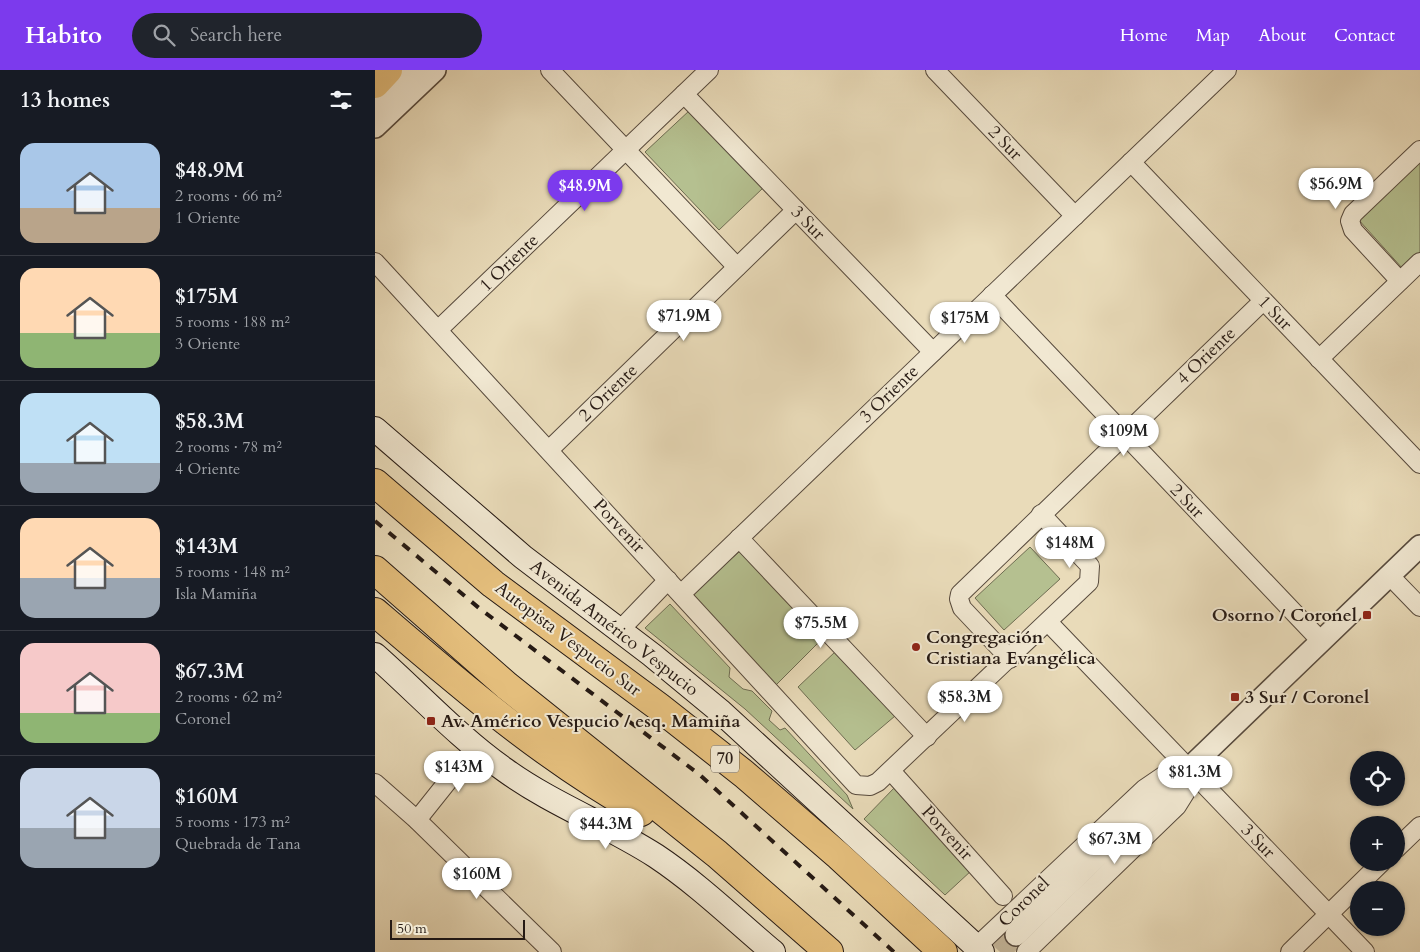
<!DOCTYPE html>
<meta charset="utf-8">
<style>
body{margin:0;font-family:Cardo,serif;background:#20242c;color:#f1f3f6;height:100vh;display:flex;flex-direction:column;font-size:19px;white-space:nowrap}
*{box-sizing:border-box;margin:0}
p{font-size:16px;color:#9ea1a6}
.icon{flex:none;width:28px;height:28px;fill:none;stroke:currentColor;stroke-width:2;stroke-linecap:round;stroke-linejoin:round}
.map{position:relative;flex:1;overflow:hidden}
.side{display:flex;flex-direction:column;background:#171b24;width:375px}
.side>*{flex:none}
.controls{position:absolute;left:975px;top:681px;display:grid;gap:10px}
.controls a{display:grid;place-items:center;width:55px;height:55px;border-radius:50%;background:#171b24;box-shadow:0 1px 4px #0004;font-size:25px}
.scale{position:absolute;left:15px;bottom:12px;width:135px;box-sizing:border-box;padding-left:5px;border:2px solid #261a14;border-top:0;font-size:14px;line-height:18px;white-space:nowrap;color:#261a14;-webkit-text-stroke:4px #f1e8d2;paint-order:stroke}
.price{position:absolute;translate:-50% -42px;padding:0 11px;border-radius:18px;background:#fff;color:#222;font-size:16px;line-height:32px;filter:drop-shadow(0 1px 2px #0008)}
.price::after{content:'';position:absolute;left:50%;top:30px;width:15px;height:11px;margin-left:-8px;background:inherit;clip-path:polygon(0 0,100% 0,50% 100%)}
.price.active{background:#7c3aed;color:#fff}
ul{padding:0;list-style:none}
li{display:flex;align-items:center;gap:15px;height:125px;padding:0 20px}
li+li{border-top:1px solid #363941}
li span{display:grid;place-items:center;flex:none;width:140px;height:100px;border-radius:15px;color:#555}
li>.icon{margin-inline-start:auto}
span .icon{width:60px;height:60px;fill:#fffc;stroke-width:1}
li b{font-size:21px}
h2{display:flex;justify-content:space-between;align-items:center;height:60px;padding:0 20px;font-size:21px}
header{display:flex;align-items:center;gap:30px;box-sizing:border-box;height:70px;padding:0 25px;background:#7c3aed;color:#fff}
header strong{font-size:24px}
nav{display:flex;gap:28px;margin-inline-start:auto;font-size:18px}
.search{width:350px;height:45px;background:#20242c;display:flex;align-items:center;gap:12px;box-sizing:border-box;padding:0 18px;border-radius:28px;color:#9ea1a6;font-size:19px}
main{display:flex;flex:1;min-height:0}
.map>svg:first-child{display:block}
.green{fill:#b5c090;stroke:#6e6d52}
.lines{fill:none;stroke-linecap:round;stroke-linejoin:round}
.tertiary-tunnel{stroke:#c2b498;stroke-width:21;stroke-dasharray:21 11;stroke-linecap:butt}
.minor-casing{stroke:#574a3d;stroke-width:20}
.tertiary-casing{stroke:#574a3d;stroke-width:24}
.secondary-casing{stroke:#261a14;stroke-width:26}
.motorway-casing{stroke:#261a14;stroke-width:30}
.minor{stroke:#f1e8d2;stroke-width:18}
.tertiary{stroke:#f1e8d2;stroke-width:21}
.secondary{stroke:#f1e8d2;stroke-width:24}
.motorway{stroke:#e4be7c;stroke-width:28}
.rail{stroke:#261a14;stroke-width:4;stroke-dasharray:9 9;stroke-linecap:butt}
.poi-dot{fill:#8f2418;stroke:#f1e8d2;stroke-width:2}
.labels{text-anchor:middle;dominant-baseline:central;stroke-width:4;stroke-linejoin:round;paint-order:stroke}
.shield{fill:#f1e8d2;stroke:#63584d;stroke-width:1}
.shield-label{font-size:16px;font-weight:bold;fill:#261a14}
.street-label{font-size:18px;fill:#261a14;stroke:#f1e8d2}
.poi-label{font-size:18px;font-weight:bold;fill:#261a14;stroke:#f1e8d2;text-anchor:start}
</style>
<header>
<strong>Habito</strong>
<div class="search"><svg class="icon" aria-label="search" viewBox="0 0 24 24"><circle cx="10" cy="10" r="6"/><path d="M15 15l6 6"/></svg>Search here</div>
<nav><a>Home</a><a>Map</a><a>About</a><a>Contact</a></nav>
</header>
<main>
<section class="side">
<h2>13 homes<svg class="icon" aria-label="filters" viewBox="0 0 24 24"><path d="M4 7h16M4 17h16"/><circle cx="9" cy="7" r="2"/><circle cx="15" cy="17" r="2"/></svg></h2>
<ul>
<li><span style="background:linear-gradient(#a9c7e8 65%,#b9a48a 0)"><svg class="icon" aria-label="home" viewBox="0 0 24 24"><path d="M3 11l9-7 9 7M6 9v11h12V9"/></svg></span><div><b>$48.9M</b><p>2 rooms · 66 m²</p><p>1 Oriente</p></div></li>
<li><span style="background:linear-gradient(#ffd9b3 65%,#8fb573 0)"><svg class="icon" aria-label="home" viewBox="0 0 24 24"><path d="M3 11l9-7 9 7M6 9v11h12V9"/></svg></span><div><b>$175M</b><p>5 rooms · 188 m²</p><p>3 Oriente</p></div></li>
<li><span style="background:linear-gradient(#bfe0f5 70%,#9aa5b1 0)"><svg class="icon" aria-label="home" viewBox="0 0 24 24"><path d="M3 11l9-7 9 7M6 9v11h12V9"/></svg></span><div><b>$58.3M</b><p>2 rooms · 78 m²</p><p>4 Oriente</p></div></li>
<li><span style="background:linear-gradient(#ffd9b3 60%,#9aa5b1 0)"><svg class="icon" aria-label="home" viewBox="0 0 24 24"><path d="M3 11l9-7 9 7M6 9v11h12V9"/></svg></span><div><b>$143M</b><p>5 rooms · 148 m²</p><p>Isla Mamiña</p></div></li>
<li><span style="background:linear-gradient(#f6c9c9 70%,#8fb573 0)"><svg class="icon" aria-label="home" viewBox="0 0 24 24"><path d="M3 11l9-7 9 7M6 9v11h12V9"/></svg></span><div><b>$67.3M</b><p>2 rooms · 62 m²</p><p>Coronel</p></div></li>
<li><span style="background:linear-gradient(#c9d6e8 60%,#9aa5b1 0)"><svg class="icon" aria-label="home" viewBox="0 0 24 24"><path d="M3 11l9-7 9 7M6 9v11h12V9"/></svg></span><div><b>$160M</b><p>5 rooms · 173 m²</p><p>Quebrada de Tana</p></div></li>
</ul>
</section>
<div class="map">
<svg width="1045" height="882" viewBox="0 0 1045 882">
<rect width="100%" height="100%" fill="#e9dbb9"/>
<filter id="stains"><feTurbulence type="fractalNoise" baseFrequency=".004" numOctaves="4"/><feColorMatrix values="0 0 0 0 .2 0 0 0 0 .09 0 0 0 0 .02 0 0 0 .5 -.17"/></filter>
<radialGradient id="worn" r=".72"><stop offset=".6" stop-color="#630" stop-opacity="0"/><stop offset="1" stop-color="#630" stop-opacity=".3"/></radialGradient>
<g class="green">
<path d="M 315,40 L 388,118 L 344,160 L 270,82 Z"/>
<path d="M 1045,91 L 1045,183 L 1028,199 L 982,148 Z"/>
<path d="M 655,477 L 685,509 L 629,560 L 600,528 Z"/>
<path d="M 365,481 L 449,567 L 399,617 L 318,525 L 318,522 Z"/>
<path d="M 295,534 L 355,598 L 354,607 L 368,619 L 377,621 L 397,641 L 394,650 L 405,660 L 410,658 L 472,725 L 478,739 L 370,639 L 270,558 Z"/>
<path d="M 461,581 L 520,646 L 480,680 L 423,617 Z"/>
<path d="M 521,716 L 597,800 L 570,825 L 489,749 Z"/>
</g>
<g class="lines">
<path class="tertiary-tunnel" d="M 625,882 L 641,865"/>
<g class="minor-casing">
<g id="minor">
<path d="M 175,0 L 362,197"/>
<path d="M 560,0 L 700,146"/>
<path d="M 309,24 L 558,282"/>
<path d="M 756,92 L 1045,394"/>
<path d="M 0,192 L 481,715 L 495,716 L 503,712 L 714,512 L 715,496 L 666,444"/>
<path d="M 1025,211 L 978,160 L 975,151 L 978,144 L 1045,80"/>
<path d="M 617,225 L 946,571"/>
<path d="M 63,260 L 334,0"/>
<path d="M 944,289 L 1045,192"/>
<path d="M 174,380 L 421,140"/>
<path d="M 364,468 L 552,667"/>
<path d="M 1014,505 L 1045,537"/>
<path d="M 306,524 L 852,0"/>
<path d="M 673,552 L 990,882"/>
<path d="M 243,562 L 293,510"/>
<path d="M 635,589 L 587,538 L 584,529 L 585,524 L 888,231"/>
<path d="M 516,701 L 628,826"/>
<path d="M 0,713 L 42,750 L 177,882"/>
<path d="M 42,750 L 101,676"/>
<path d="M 1021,779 L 1045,756"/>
<path d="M 601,877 L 769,719 L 791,704 L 813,698 L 812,720 L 802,736 L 651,882"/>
<path d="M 915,882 L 1007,792"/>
</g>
</g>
<g class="tertiary-casing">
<g id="tertiary">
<path d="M 0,57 L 60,0"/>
<path d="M 641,865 L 1045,476"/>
</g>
</g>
<g class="secondary-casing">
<g id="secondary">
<path d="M 0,37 L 38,0"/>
<path d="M 0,359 L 148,487 L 277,585 L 346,642 L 607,882"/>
<path d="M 0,585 C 43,623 83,667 130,700 C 177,734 233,755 281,786 C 323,814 360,850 398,882"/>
</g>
</g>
<g class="motorway-casing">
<g id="motorway">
<path d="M 0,14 L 13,0"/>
<path d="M 0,413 L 118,514 L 284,637 L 369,704 L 464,786 L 568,882"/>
<path d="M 0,500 L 132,616 L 342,784 L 454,882"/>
<path d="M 0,542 C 85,615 168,687 266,742"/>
</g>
</g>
<use href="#minor" class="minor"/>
<use href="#tertiary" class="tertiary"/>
<use href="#secondary" class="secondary"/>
<use href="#motorway" class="motorway"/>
<path class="rail" d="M 0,451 L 104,538 L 325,705 L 519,882"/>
</g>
<g class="poi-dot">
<rect x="987" y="540" width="10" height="10" rx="2.5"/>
<circle cx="541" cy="577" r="5"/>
<rect x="855" y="622" width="10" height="10" rx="2.5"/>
<rect x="51" y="646" width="10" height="10" rx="2.5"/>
</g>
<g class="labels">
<rect class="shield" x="336" y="675.5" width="28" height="27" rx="4"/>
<g class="shield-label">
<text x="350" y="689">70</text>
</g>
<g class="street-label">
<text transform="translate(630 73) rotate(46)">2 Sur</text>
<text transform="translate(433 153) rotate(46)">3 Sur</text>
<text transform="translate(134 193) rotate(-44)">1 Oriente</text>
<text transform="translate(900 243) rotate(46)">1 Sur</text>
<text transform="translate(831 286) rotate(-44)">4 Oriente</text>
<text transform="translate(233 323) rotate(-44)">2 Oriente</text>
<text transform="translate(514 324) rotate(-44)">3 Oriente</text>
<text transform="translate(812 431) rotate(46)">2 Sur</text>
<text transform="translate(244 456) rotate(47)">Porvenir</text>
<text transform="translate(239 558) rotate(38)">Avenida Américo Vespucio</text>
<text transform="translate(193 569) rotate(37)">Autopista Vespucio Sur</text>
<text transform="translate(572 763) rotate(48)">Porvenir</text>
<text transform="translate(883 771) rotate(46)">3 Sur</text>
<text transform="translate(649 832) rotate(-44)">Coronel</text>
</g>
<g class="poi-label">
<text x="982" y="545" text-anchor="end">Osorno / Coronel</text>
<text x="551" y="567">Congregación<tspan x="551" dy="21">Cristiana Evangélica</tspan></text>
<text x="870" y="627">3 Sur / Coronel</text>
<text x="66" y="651">Av. Américo Vespucio / esq. Mamiña</text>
</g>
</g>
<rect width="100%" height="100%" filter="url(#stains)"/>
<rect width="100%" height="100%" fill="url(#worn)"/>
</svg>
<div class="controls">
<a><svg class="icon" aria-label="locate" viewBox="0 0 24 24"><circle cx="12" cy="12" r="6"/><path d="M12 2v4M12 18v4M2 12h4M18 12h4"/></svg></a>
<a>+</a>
<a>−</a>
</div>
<div class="scale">50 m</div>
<b class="price" style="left:961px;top:140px">$56.9M</b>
<b class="price active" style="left:210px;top:142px">$48.9M</b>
<b class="price" style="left:309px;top:272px">$71.9M</b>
<b class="price" style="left:590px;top:274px">$175M</b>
<b class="price" style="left:749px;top:387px">$109M</b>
<b class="price" style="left:695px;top:499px">$148M</b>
<b class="price" style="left:446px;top:579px">$75.5M</b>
<b class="price" style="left:590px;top:653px">$58.3M</b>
<b class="price" style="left:84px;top:723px">$143M</b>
<b class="price" style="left:820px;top:728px">$81.3M</b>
<b class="price" style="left:231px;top:780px">$44.3M</b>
<b class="price" style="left:740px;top:795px">$67.3M</b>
<b class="price" style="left:102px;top:830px">$160M</b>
</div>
</main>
